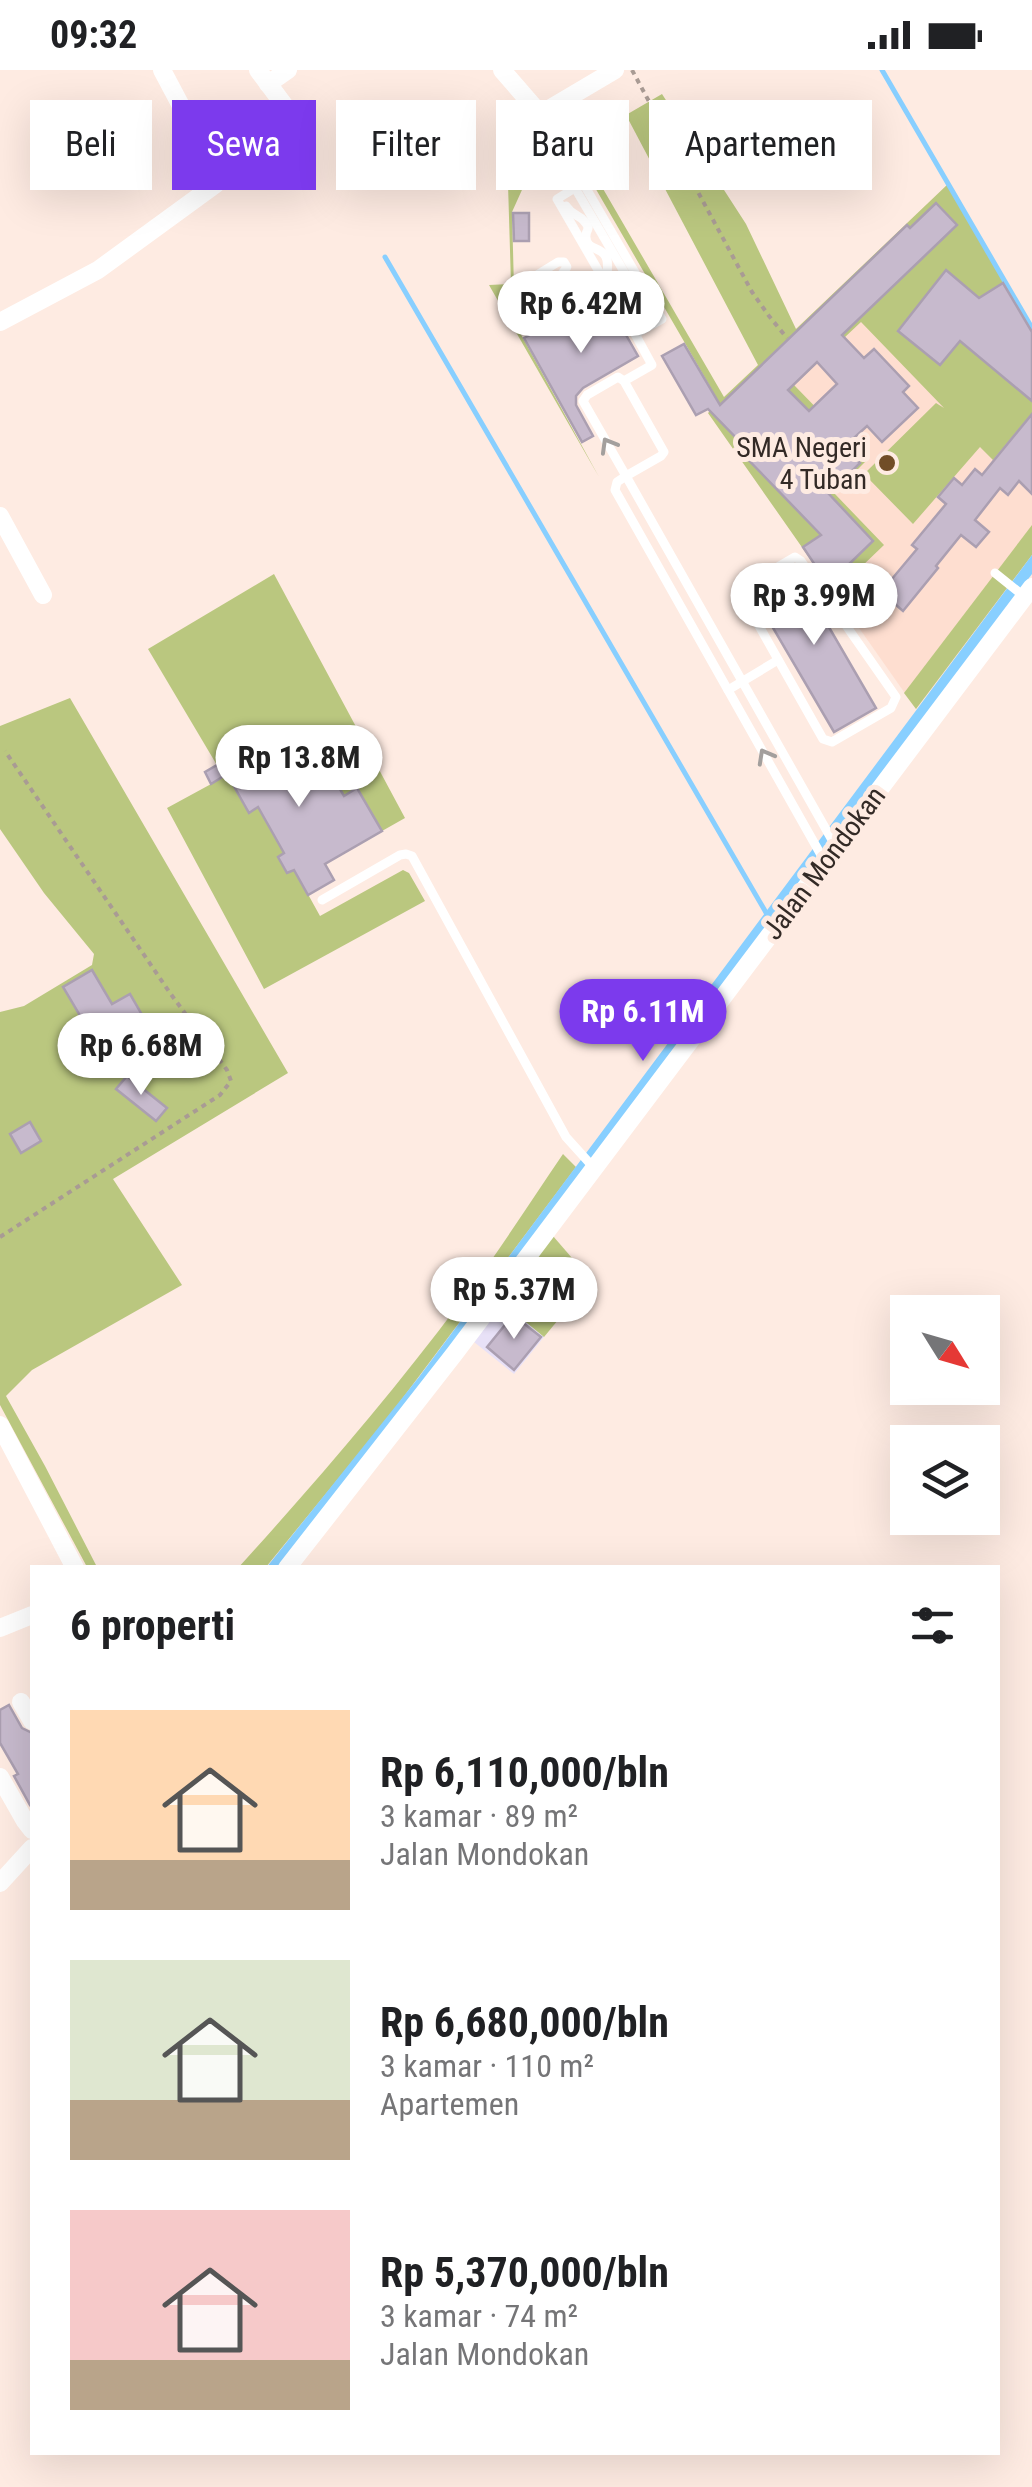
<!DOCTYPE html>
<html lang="id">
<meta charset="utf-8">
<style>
body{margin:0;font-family:"Roboto Condensed",sans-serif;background:#f6f6f6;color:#202124;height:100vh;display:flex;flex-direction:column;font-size:38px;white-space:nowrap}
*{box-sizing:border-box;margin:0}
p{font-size:32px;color:#757577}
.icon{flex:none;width:55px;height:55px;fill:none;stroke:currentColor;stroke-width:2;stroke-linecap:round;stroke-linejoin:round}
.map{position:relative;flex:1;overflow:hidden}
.details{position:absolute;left:30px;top:1495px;width:970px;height:890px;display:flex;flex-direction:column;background:#fff;border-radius:0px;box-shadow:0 10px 40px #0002}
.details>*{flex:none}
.hud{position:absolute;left:30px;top:30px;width:972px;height:90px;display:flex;gap:20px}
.needle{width:65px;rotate:127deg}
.buttons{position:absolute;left:890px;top:1225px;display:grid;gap:20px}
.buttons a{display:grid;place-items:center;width:110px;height:110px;border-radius:0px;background:#fff;box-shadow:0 10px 40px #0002;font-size:50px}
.price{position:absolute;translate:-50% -85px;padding:0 22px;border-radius:35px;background:#fff;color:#222;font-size:32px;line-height:65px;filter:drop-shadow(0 2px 5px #0008)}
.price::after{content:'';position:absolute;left:50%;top:60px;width:30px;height:22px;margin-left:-15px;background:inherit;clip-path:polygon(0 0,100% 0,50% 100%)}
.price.active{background:#7c3aed;color:#fff}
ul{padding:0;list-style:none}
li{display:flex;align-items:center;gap:30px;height:250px;padding:0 40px}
li span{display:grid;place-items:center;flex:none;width:280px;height:200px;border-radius:0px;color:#555}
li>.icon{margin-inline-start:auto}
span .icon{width:120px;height:120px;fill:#fffc;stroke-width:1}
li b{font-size:42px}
h2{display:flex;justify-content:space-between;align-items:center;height:120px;padding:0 40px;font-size:42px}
.tag{padding:0 35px;border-radius:0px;background:#fff;box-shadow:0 10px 40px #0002;font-size:35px;line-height:90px}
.tag.active{background:#7c3aed;color:#fff}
.status{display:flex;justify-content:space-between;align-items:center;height:70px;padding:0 50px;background:#fff;direction:ltr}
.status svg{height:28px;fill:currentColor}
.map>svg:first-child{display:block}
.commercial{fill:#e8e1f7}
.built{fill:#feded0}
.green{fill:#bac77f}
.water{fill:#88cfff}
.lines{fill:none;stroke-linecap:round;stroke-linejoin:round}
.stream{stroke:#88cfff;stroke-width:5}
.building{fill:#c7bacd;stroke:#ab9fb1;stroke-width:2.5;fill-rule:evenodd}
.path{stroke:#a99b94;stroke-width:4;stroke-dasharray:5 5;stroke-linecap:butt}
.lane{stroke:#fff;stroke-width:9}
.street{stroke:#fff;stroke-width:18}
.oneway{stroke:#a39f9d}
.poi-dot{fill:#714d27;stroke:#feebe2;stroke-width:4}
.labels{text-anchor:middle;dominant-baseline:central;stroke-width:10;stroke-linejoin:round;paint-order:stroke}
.poi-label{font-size:28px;fill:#332a26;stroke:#feebe2;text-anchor:end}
.street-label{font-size:28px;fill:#332a26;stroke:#feebe2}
</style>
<div class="status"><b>09:32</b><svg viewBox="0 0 49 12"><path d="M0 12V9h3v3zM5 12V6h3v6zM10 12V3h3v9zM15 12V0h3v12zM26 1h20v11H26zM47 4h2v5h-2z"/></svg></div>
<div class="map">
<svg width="1032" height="2417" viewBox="0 0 1032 2417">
<rect width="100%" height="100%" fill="#feebe2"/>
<path class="commercial" d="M 503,1233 L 544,1267 L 514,1304 L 474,1272 Z"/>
<path class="built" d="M 948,114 L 1032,259 L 1032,485 L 916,639 L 708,343 Z"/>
<g class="green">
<path d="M 662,24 L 746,154 L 796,259 L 948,114 L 1032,259 L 1032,343 L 993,390 L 980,377 L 913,454 L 864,404 L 936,333 L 944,338 L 861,252 L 794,315 L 867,390 L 834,423 L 884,475 L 834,523 L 708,343 L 719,332 L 575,83 L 526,111 L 512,142 L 514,218 L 500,226 L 599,407 L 489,215 L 511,214 L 508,114 L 577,74 L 724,327 L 758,295 L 626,45 Z"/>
<path d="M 1032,455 L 1032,485 L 916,639 L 904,623 Z"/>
<path d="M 274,504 L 405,748 L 299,808 L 320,846 L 403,800 L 409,803 L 425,831 L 264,919 L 167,738 L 224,707 L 148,579 Z"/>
<path d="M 70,628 L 288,1003 L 113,1109 L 182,1215 L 32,1300 L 6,1326 L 45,1396 L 97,1497 L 87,1497 L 0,1335 L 0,942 L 24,936 L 92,895 L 94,884 L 44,823 L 0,759 L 0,656 Z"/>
<path d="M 563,1084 L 576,1097 L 387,1349 L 266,1497 L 238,1498 C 315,1413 390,1326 459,1234 C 496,1186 529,1134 563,1084 Z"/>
<path d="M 553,1166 L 591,1210 L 544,1267 L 503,1233 Z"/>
</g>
<path class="water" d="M 1032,485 L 1032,504 L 422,1318 L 278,1497 L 266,1498 L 419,1307 Z"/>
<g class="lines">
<g class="stream">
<path d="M 882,0 L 1032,258"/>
<path d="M 385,187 L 768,846"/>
</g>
</g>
<g class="building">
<path d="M 936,133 L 957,155 L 842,265 L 864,288 L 874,279 L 909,316 L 903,322 L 918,338 L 882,372 L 867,356 L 844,377 L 860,393 L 829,424 L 873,471 L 845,498 L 860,520 L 841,534 L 803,477 L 821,465 L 735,376 L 740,372 L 708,339 L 696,345 L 662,286 L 684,274 L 720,335 L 907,155 L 910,158 ZM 817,292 L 837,314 L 809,341 L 788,320 Z"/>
<path d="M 513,143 L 529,143 L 529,171 L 514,171 Z"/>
<path d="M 946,200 L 979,228 L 1003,213 L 1032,262 L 1032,331 L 960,271 L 940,295 L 898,261 Z"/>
<path d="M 605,228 L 638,286 L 583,318 L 576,326 L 576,335 L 593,366 L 582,372 L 524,268 L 532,264 L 540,264 L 552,255 L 559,254 Z"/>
<path d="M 1032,344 L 1032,424 L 1019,411 L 1008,425 L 1000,418 L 975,450 L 989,462 L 976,477 L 961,465 L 936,496 L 938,498 L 903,541 L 881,522 L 917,479 L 912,475 L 946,434 L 938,427 L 954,408 L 962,415 L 975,399 L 982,405 Z"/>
<path d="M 795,497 L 828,543 L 823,547 L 876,638 L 834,662 L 752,522 Z"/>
<path d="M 270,664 L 298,713 L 327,697 L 344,726 L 357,718 L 382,761 L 325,794 L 334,810 L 308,825 L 294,800 L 287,803 L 278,787 L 284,783 L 258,737 L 249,743 L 227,704 L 211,714 L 205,702 Z"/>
<path d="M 92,900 L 112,934 L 130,924 L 156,969 L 110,996 L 63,917 Z"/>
<path d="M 127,1006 L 167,1038 L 156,1051 L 116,1019 Z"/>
<path d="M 30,1052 L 41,1071 L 21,1083 L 10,1064 Z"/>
<path d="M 513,1245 L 541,1267 L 514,1300 L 487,1277 Z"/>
<path d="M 9,1635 L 22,1658 L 32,1663 L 32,1734 L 30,1735 L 14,1706 L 18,1704 L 0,1673 L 0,1640 Z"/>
</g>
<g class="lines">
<g class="path">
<path d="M 632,0 L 752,222 L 769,246 L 787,268"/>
<path d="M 0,1167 L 220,1025 L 231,1011 L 227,1000 L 170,923 L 5,681"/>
</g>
<g class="lane">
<path d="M 583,113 L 662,249 L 635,264 L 557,129 Z"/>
<path d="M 575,118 L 654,253"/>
<path d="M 566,136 C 573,147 579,144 585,152 C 592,161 585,158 586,168 C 587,179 598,177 604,184 C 610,190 606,200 608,208 C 613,212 620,213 624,217 C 630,224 625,233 628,241 L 642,249 L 647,257"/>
<path d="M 533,243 L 539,245 L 544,252"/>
<path d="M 537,257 L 533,250 L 533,243 L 519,216 L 558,192 L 564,192 L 567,197 L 559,208 L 561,214 L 567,215 L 575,213 L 580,219 L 577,224 L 551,240 L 550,246 L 555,247 L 608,217"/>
<path d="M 624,311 L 652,295 L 635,264"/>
<path d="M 795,487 L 801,491 L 896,627 L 891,638 L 832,672 L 823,669 L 741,524 L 747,515 Z"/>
<path d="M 995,503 L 1025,527"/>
<path d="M 728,620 L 778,590"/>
<path d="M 825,792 L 615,420 L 617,412 L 626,406 L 583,331 L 587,325 L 618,307 L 624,311 L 664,382 L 661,386 L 626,406 L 836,777"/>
<path d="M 322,830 L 400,785 L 406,784 L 412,786 L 566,1067 L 594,1098"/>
</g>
<g class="street">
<path d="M 258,0 L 296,51"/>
<path d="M 502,0 L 534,37 L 544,42 L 615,0"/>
<path d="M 268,14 L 288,0"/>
<path d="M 0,252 L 98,200 L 216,114 L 216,102 L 162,0"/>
<path d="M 0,446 L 43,525"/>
<path d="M 0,1355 L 75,1498"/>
<path d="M 287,1498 L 455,1283 L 1032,517"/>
<path d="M 0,1558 L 32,1545"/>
<path d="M 21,1632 L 32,1651"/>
<path d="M 0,1707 L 25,1751 L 32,1760"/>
<path d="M 0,1813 L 32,1778"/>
</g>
</g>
<defs><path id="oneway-chevron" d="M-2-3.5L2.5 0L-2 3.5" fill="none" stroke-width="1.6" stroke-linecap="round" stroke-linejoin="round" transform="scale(2.5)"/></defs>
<g class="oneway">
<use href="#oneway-chevron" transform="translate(608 375) rotate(-120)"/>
<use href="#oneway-chevron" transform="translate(765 686) rotate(-119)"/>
</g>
<circle class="poi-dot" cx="887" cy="393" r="10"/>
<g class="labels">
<g class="poi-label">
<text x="867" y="377">SMA Negeri<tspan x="867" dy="32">4 Tuban</tspan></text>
</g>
<g class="street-label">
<text transform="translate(824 793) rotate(-53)">Jalan Mondokan</text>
</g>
</g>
</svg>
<div class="buttons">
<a><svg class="needle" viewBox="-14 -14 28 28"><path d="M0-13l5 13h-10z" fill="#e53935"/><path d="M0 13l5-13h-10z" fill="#757577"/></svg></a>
<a><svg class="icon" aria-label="layers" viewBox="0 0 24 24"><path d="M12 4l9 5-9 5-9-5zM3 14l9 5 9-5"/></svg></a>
</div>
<b class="price" style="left:581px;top:286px">Rp 6.42M</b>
<b class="price" style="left:814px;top:578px">Rp 3.99M</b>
<b class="price" style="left:299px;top:740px">Rp 13.8M</b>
<b class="price active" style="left:643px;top:994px">Rp 6.11M</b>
<b class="price" style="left:141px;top:1028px">Rp 6.68M</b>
<b class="price" style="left:514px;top:1272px">Rp 5.37M</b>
<div class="hud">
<a class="tag">Beli</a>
<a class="tag active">Sewa</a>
<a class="tag">Filter</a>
<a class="tag">Baru</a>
<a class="tag">Apartemen</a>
</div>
<section class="details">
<h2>6 properti<svg class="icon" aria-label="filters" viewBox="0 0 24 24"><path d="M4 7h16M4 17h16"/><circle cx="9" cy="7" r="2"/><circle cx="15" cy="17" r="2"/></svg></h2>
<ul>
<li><span style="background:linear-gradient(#ffd9b3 75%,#b9a48a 0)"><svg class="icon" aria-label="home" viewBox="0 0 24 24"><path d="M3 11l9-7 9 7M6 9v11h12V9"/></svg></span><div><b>Rp 6,110,000/bln</b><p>3 kamar · 89 m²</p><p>Jalan Mondokan</p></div></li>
<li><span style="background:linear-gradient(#dfe7d0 70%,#b9a48a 0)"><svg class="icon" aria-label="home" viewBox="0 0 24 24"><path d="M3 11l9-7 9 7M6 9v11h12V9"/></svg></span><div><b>Rp 6,680,000/bln</b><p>3 kamar · 110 m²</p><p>Apartemen</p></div></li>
<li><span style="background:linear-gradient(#f6c9c9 75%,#b9a48a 0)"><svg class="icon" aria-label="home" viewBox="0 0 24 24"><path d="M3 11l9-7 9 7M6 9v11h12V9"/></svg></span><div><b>Rp 5,370,000/bln</b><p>3 kamar · 74 m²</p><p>Jalan Mondokan</p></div></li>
</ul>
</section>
</div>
